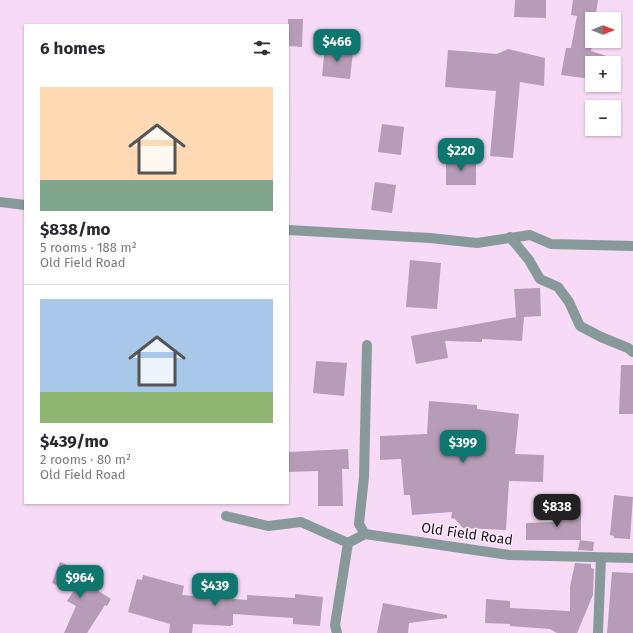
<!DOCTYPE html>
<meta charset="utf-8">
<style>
body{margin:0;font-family:"Fira Sans",sans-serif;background:#f7f7f7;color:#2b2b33;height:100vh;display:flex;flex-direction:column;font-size:15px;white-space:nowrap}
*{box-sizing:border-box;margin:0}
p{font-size:13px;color:#7c7c81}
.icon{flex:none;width:22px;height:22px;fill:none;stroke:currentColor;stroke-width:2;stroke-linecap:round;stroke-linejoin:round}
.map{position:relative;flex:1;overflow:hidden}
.sheet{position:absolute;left:24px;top:24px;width:265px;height:480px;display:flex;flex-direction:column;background:#fff;border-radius:0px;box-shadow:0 1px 3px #0004}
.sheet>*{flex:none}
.needle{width:26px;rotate:90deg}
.buttons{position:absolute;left:585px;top:12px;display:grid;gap:8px}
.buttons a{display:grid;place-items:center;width:36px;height:36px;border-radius:0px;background:#fff;box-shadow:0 1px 3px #0004;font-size:20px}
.price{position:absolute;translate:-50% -34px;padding:0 9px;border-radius:8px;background:#0f766e;color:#fff;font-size:13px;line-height:26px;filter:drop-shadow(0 1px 2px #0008)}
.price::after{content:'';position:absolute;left:50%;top:24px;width:12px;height:9px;margin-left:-6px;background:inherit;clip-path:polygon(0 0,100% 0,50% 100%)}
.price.active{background:#222;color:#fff}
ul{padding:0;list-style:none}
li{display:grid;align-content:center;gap:8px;height:212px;padding:0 16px}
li+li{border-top:1px solid #e1e1e2}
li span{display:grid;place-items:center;height:124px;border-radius:0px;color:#555}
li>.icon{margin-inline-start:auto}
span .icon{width:72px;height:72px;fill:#fffc;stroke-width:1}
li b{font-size:17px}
h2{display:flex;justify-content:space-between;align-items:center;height:48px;padding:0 16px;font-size:17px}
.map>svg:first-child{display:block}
.building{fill:#b69cb6}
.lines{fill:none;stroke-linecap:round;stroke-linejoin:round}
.minor{stroke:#879a99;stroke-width:10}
.labels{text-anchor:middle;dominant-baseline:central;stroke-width:3;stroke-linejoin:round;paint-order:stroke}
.street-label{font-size:14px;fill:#1f161f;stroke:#fcecfc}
</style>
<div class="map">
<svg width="633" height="633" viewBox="0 0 633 633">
<rect width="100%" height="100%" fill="#f6daf6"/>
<g class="building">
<path d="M 515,0 L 546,0 L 546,18 L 514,17 Z"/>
<path d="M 573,0 L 598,0 L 595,19 L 592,19 L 592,41 L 593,41 L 591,51 L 619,60 L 619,63 L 592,63 L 592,79 L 561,75 L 566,48 L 571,48 L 577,16 L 571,15 Z"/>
<path d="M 288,19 L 303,19 L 302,47 L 288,46 Z"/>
<path d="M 325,47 L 353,51 L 350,79 L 322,76 Z"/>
<path d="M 508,49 L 545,58 L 544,86 L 520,82 L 513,158 L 490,156 L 496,91 L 445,87 L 448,50 L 497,54 Z"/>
<path d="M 382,124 L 404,127 L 401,155 L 378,152 Z"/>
<path d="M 446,158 L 476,159 L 476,185 L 446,185 Z"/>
<path d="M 375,182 L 396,185 L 392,213 L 371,210 Z"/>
<path d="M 410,260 L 441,263 L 437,309 L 406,307 Z"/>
<path d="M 540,288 L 541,316 L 524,317 L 522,341 L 482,339 L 482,342 L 445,341 L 448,358 L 416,364 L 411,336 L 516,317 L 514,289 Z"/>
<path d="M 316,361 L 347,363 L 344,396 L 313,393 Z"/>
<path d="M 621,365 L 633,365 L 633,414 L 619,414 Z"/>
<path d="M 429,401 L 477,405 L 477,409 L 519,414 L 515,454 L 544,455 L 543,482 L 509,481 L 506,530 L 463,528 L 455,519 L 451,518 L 452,512 L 412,515 L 410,495 L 404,495 L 401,459 L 380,460 L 380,436 L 427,434 Z"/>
<path d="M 348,449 L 349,469 L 342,469 L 343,506 L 318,506 L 318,471 L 288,472 L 288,452 Z"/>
<path d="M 614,495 L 633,497 L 630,539 L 614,538 L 614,536 L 610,535 Z"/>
<path d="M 555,511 L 581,511 L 581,540 L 526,540 L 526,523 L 555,522 Z"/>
<path d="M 580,540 L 594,542 L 593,551 L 578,550 Z"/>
<path d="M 60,562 L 81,571 L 78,578 L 111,599 L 107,606 L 105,605 L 87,633 L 64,633 L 76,606 L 67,601 L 73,592 L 52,583 Z"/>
<path d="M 575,563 L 591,564 L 591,568 L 594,569 L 593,595 L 577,633 L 557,633 L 550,629 L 510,626 L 510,624 L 485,623 L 486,599 L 510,601 L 510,608 L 570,611 L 570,587 Z"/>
<path d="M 612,572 L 633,573 L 633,633 L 607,633 Z"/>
<path d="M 143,575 L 184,586 L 182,595 L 247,600 L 247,595 L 295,598 L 295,594 L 323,597 L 320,626 L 293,624 L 293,618 L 233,614 L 233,625 L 231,625 L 231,626 L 193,624 L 192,633 L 169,633 L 170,624 L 128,612 L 137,579 L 142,580 Z"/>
<path d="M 383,603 L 447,615 L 447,618 L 409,623 L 408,633 L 377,633 Z"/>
</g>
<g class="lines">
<g class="minor">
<path d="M 0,202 L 25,205"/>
<path d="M 288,230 L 430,238 L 477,243 L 530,235 L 551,244 L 633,246"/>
<path d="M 510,237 L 529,260 L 540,279 L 558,287 L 569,302 L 580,326 L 601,337 L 628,348 L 633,352"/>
<path d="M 226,516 L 268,526 L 301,522 L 348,543"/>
<path d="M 365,534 L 359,524 L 364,477 L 367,345"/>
<path d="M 348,543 L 365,534 L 509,555 L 633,558"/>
<path d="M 337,633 L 335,625 L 348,543"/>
<path d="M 598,633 L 601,558"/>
</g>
</g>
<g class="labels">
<g class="street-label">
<text transform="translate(467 534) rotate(8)">Old Field Road</text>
</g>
</g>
</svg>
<div class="buttons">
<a><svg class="needle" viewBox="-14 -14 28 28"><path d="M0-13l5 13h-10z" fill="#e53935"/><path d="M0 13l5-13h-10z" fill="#7c7c81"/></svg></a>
<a>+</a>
<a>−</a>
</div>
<b class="price" style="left:337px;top:63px">$466</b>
<b class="price" style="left:461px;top:172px">$220</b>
<b class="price" style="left:463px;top:464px">$399</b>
<b class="price active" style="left:557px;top:528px">$838</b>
<b class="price" style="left:80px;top:599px">$964</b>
<b class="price" style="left:215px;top:607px">$439</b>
<section class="sheet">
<h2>6 homes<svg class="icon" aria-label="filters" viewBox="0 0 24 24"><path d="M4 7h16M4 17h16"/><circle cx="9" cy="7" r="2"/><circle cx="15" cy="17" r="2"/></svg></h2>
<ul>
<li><span style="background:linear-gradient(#ffd9b3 75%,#7fa58c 0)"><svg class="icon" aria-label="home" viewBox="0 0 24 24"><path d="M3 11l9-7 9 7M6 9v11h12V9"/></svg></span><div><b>$838/mo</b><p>5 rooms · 188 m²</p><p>Old Field Road</p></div></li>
<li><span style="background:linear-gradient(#a9c7e8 75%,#8fb573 0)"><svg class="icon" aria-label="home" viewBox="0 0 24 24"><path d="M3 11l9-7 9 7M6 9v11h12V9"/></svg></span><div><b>$439/mo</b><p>2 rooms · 80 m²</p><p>Old Field Road</p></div></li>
</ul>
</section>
</div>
